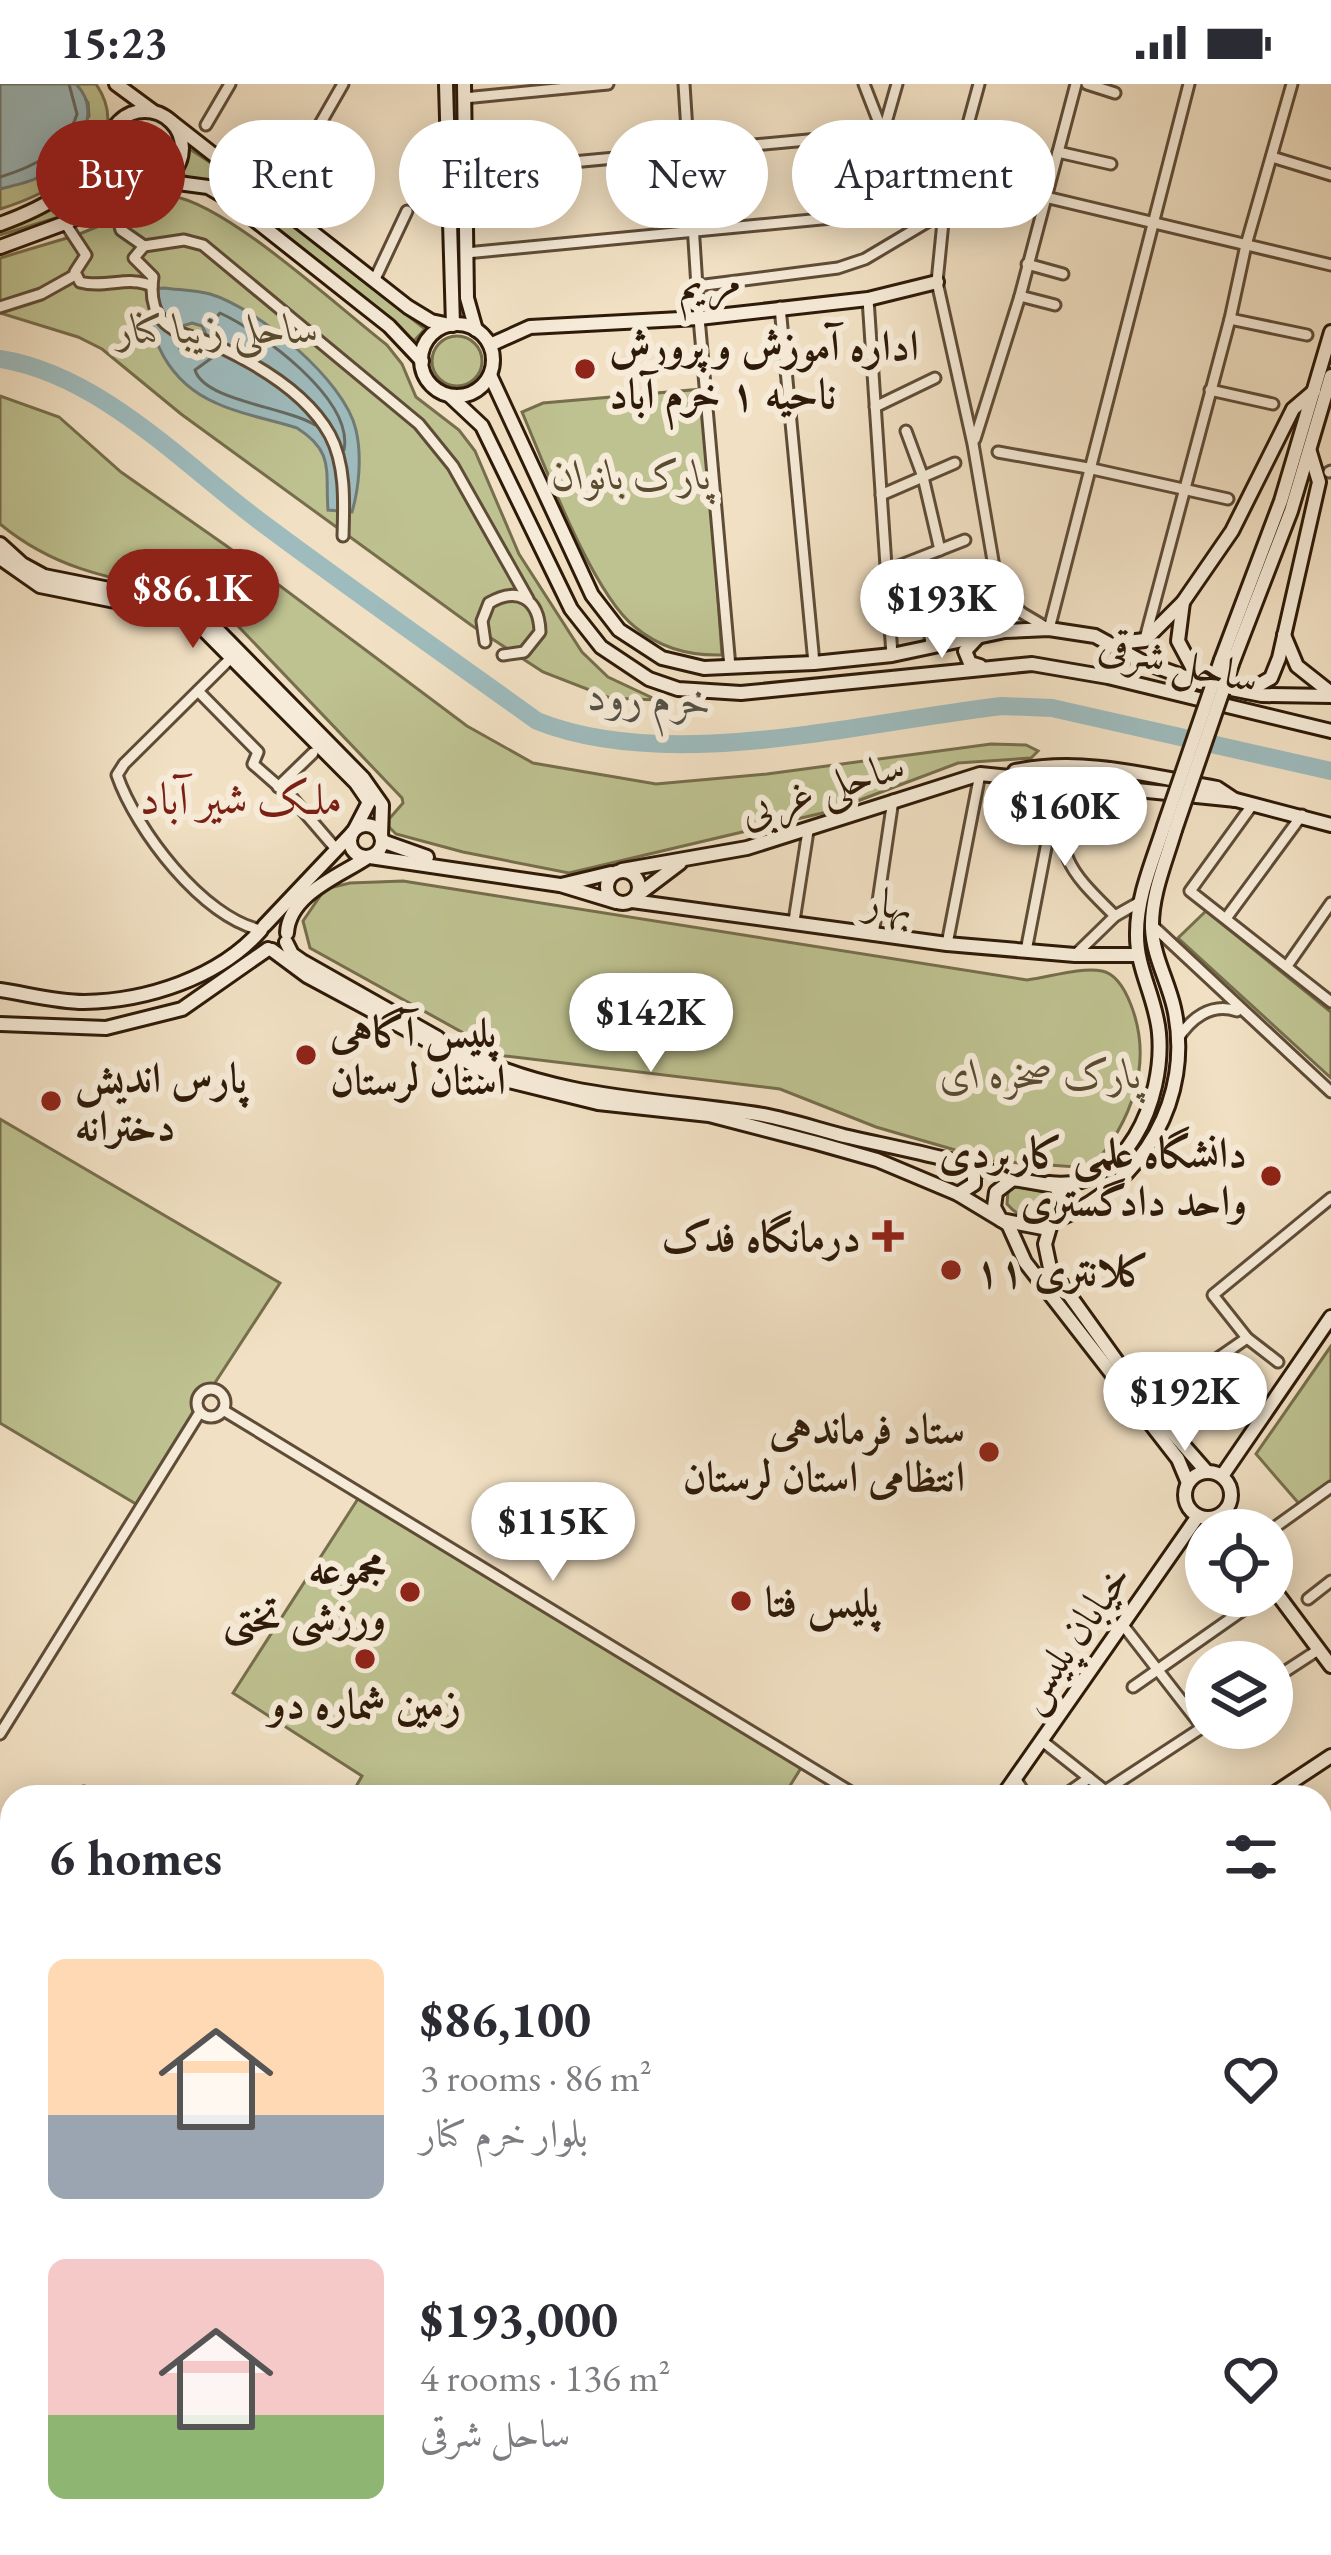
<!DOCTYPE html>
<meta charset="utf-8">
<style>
body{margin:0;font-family:"EB Garamond",Amiri,serif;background:#f2f2f3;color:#2b2b33;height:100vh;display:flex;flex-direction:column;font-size:45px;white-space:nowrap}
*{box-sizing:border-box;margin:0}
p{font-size:39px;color:#7c7c81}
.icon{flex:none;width:66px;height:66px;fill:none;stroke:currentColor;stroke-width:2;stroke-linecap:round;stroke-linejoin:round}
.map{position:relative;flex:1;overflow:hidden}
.drawer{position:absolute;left:0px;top:1701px;width:1332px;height:771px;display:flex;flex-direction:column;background:#fff;border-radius:36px 36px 0 0;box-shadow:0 6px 30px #0003}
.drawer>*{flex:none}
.guide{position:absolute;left:36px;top:36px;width:1260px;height:108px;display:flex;gap:24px}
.buttons{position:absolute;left:1185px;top:1425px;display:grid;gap:24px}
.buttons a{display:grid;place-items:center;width:108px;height:108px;border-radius:50%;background:#fff;box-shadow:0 6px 30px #0003;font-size:60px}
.price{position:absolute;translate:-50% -102px;padding:0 27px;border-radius:42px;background:#fff;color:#222;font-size:39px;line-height:78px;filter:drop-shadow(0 3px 6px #0008)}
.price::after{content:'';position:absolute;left:50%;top:72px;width:36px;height:27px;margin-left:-18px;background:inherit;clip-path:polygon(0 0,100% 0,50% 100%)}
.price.on{background:#8f2418;color:#fff}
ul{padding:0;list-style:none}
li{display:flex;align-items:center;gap:36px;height:300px;padding:0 48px}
li span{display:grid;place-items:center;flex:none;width:336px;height:240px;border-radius:18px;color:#555}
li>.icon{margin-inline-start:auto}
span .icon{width:144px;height:144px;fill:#fffc;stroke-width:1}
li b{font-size:51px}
h2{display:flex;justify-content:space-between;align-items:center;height:144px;padding:0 48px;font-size:51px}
.tag{padding:0 42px;border-radius:54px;background:#fff;box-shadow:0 6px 30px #0003;font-size:42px;line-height:108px}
.tag.on{background:#8f2418;color:#fff}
.status{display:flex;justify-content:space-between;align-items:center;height:84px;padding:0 60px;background:#fff;direction:ltr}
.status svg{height:33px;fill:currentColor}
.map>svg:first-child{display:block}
.green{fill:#bec190;stroke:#766e4c;stroke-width:3}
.water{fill:#9ebbbd;stroke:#717b75;stroke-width:3;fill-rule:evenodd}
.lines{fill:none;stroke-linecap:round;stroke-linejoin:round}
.shore{stroke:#666a62;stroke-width:3}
.river{stroke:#9ebbbd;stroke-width:18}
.street-casing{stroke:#5f4c37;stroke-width:15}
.secondary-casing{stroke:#2e1a08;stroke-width:18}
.street{stroke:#f6ebd8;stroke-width:9}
.secondary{stroke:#f6ebd8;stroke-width:12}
.secondary-bridge-casing{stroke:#2e1a08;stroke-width:18;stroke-linecap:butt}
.secondary-bridge{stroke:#f6ebd8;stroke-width:12}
.poi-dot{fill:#8f2418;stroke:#f6ebd8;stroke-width:4.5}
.labels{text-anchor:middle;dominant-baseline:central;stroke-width:12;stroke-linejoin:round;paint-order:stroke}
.street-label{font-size:42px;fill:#2e1a08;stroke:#f6ebd8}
.park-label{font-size:42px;font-style:italic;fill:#594c31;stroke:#f6ebd8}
.poi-label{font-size:42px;font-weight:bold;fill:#2e1a08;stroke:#f6ebd8;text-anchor:start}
.water-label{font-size:45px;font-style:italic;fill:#555247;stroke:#f6ebd8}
.neighbourhood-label{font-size:45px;fill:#7a1f14;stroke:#f6ebd8}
</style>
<div class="status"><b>15:23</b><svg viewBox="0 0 49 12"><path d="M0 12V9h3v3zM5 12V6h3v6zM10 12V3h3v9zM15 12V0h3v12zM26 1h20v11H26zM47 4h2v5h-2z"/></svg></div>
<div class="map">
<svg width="1331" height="2471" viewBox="0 0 1331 2471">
<rect width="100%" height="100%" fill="#f1e0c3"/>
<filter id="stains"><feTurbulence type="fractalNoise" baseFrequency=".00167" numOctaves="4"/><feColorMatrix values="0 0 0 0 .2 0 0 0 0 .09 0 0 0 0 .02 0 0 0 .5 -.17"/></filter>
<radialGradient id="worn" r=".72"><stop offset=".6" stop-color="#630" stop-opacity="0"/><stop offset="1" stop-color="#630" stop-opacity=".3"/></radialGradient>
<g class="green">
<path d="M 76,0 L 96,0 C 140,65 50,110 0,125 L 0,105 L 43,91 L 89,32 L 88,19 Z"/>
<circle cx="140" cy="66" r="20"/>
<path d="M 185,62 L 225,88 L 425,245 L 414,257 L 225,105 L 176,89 L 182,79 Z"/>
<path d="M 101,85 L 119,103 L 59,133 L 0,151 L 0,147 L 77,113 Z"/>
<path d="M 172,112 C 228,121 338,223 387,261 L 402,280 L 416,313 L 459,346 L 475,367 L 519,470 L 582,568 L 608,593 L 657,616 L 610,614 L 543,588 L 471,541 L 181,330 L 102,265 L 78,253 L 0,229 L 0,174 L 77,151 Z"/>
<circle cx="457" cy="277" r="25"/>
<path d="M 703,305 L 722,571 C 690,572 660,564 635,543 C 592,509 545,382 522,328 L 543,319 Z"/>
<path d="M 0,312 L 59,333 L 121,388 L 228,463 L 467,642 L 533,679 L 656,700 L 767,690 L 991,660 L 1026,661 L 1038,667 L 1031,674 L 958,679 L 831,727 L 569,789 L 463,768 L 396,750 L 389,743 L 389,735 L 403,719 L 402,714 L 218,521 L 203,512 C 126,496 63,492 0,440 Z"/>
<path d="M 403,797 L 1027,896 C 1050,893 1080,883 1102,887 C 1117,890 1126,908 1131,921 C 1154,980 1131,1039 1091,1084 L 993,1077 L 876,1043 L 780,1005 L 505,972 L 310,864 L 303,837 L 325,805 L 350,799 Z"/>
<path d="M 1206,827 L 1331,928 L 1331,994 L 1178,854 Z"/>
<path d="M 0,1035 L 280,1199 L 136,1420 L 0,1339 Z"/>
<path d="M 1014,1102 L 1055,1110 L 1060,1123 C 1042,1137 1022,1138 1007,1120 L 1008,1107 Z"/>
<path d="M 1331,1262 L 1331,1398 L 1301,1422 L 1256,1370 Z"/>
<path d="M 363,1407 L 801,1684 L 783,1713 L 350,1713 L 362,1692 L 233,1609 Z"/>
<path d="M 0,2391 L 12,2398 L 12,2460 L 120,2460 L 139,2471 L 0,2471 Z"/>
</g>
<g class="water">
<path d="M 0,0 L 76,0 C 105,30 75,71 46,89 C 33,98 15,101 0,105 Z"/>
<path d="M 164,204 C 179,206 195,206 210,210 C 257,224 345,296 356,346 C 362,372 359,404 352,428 L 328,426 C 325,387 335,368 297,344 C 270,335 241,331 216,319 C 172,300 141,252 154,205 ZM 192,239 L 202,242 L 209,256 L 205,266 L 190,272 L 181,267 L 176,257 L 182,242 Z"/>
</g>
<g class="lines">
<g class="shore">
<path d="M 0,93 C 36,82 65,68 77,30 L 69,0"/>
<path d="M 221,256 L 215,235 L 220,229 C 261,248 354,315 344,366"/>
<path d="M 217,270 L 195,286 C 204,317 287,323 315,341"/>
</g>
<path class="river" d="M 0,275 C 100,291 182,379 261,438 C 352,506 445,571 537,637 C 670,690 862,638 1002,622 L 1052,624 L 1331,687"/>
<g class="street-casing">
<g id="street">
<path d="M 684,0 L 699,234 L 730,583"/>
<path d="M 864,0 L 883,49 L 953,91 L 1331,181"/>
<path d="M 979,0 L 944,128 L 937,198 L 973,360 L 1005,547"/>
<path d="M 1087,0 L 1115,9"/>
<path d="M 464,14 L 608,0"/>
<path d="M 206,41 L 230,0"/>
<path d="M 1058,68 L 1111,80"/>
<path d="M 1272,73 L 1331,91"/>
<path d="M 465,88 L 883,49 L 897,0"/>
<path d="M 289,94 L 343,0"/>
<path d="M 112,115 L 121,146 L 144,162 L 134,174 L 153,193 C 151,207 152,224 162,236 C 175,251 196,253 213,260 C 255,279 307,309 330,351 C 346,381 344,420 343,452"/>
<path d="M 65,139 L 86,171 L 75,188 L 80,198 C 105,205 129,191 152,202"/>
<path d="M 144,162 L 184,156 L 203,161 L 419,340 L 453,382 L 528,515"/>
<path d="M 466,169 L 884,129 L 944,128"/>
<path d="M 1027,180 L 1063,190"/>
<path d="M 374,197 L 407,127"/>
<path d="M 697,202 L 838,184 L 865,175 L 939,131"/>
<path d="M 1020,212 L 1055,221"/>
<path d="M 868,215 L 892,571"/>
<path d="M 0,223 L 41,210 L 75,191"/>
<path d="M 780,223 L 814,579"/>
<path d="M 1230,235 L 1307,251"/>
<path d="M 1210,306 L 1273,320"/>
<path d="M 875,323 L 935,294"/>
<path d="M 906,347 L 923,393 L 940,466"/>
<path d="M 975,355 L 1020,212 L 1076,0"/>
<path d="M 998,368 L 1088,384 L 1228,415"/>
<path d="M 1329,388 L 1331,387"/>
<path d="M 881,411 L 955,379"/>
<path d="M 886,487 L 965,456"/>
<path d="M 998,508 L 1022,529 L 1049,545 L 1189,0"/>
<path d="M 925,510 L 931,561"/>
<path d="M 1146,551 L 1230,235 L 1246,161 L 1292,0"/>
<path d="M 485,558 L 482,537 L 489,519 C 518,502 539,515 540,548 L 524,568 L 503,571"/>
<path d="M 232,573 L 124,680 L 117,691 C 136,746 203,834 261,846"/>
<path d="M 198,607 L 258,668 L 253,680 L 293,715 L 336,765"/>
<path d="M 278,703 L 313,669"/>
<path d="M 1253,720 L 1190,807 L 1331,918"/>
<path d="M 1115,832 C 1086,802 1036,762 1085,723 C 1094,715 1109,711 1119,705"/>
<path d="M 1227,833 L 1302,731"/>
<path d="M 794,837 L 808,747"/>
<path d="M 1152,841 L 1331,1008"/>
<path d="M 873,851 L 893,716"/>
<path d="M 947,860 L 980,690"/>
<path d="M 1026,867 L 1059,696"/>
<path d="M 1075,871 L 1115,832 L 1138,819"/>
<path d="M 1287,882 L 1331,819"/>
<path d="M 1177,956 C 1190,935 1211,918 1237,927"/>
<path d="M 1278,1278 L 1247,1254 L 1213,1211 L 1331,1114"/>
<circle cx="211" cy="1319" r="14"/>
<path d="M 1149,1322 L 1247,1254"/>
<path d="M 223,1326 L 859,1713"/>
<path d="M 1271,1446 L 1331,1403"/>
<path d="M 1308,1515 L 1331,1497"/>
<path d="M 1126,1545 L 1202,1643"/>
<path d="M 1272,1596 L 1318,1566"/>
<path d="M 1133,1603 L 1263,1512"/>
<path d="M 0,1650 L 200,1328"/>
<path d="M 1041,1656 L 1113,1713"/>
<path d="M 1015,1694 L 1027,1713"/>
<path d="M 1105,1707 L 1206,1641"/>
<path d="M 80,1713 L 84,1708"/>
<path d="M 1062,1713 L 1089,1694"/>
<path d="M 1320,1779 L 1331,1772"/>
<path d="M 0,1818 L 12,1803"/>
<path d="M 1320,1861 L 1331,1868"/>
<path d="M 1320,2273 L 1331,2272"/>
<path d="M 1320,2292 L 1331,2299"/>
<path d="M 1024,2471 L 1038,2460"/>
</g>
</g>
<g class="secondary-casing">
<g id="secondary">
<path d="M 116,0 L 154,28"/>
<path d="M 446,0 L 453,241"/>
<path d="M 464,0 L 467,214 L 476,246"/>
<circle cx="145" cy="64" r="37"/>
<path d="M 168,35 L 408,223 L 431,237 L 450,241"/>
<path d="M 163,97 L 208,103 L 227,114 L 389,242 L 422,277"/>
<path d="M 0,140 C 50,122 76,105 108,62"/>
<path d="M 0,163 L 65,139 L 143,103"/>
<circle cx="457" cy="276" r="36"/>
<path d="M 490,261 L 530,243 L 699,234 L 868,215 L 937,198"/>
<path d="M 490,291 L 592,511 L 619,546 L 662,574 L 704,584 L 814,579 L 892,571 L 1005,547 L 1049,545 L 1095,552 L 1141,577 L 1201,599 L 1262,611 L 1331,612"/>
<path d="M 450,312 L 482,342 L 571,525 L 601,563 L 649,595 L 678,605 L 741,609 L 1032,580 L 1108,593 L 1331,647"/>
<path d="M 0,460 L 22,480 L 44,492 L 194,522 L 363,694 L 382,721 L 381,752"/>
<path d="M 0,474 L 40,502 L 190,532 L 356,699 L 369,718 L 355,745"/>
<path d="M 1183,518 L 1178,557 L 1200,598"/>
<path d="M 1284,551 L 1297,582 L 1331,609"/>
<path d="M 979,552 L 965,567 L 970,579 L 980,582"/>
<path d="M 1117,559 L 1145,556 L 1183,518 L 1232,447 L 1293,325 L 1314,307"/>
<path d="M 1221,576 L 1281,417 L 1331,248"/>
<path d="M 1232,580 L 1291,427 L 1331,292"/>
<path d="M 1247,608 L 1271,594 L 1279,574 L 1319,398 L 1310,368"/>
<path d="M 1015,687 C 1084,673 1149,692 1217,704 L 1235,716"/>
<circle cx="366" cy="757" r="16"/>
<path d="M 382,757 L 427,773"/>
<path d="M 370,773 L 560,801 L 616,818"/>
<path d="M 622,786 L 747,764 L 980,690 L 1236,716 L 1331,741"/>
<circle cx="623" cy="803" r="16"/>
<path d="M 561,801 L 611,789"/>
<path d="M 639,810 L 680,779"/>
<path d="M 632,817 L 947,860 L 1075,871 L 1138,871"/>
<path d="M 264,842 L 352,749"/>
<path d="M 287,849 C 289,810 340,792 368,773"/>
<path d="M 286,858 L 292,870 L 302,877 L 438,954"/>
<path d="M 272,866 L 307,892 L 497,994 L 598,1019 L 709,1031 L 817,1059 L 877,1076 L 958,1110 L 1006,1139"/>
<path d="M 0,906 C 27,910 57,918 84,918 C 146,917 219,894 261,846"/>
<path d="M 0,940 L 106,944 L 182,925 L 268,865"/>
<path d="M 467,969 C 556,1016 666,1015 763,1031 C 790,1036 817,1045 844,1052 C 901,1065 957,1075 1013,1095"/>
<path d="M 1013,1095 L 1055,1102 L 1065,1120 L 1061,1134 L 1043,1144 L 1001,1136 L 994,1123 L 996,1108 Z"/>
<path d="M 1049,1099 C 1126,1110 1165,1014 1159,949 C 1156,914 1136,884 1137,849 C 1137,812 1153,777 1164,742"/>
<path d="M 958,1110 L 974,1100 L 974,1092 L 963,1077"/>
<path d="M 1061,1134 C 1142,1100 1194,1014 1174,924 C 1168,897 1153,872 1152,844 C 1151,811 1166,777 1175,746"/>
<path d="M 1008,1140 L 1025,1178 L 1178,1375 L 1188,1399"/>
<path d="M 1050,1143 L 1045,1160 L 1050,1184 L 1149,1322 L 1207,1388"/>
<circle cx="1208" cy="1411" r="23"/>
<path d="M 1222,1392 L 1331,1233"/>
<path d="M 1272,1503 L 1331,1582"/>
<path d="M 1002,1713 L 1198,1432"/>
<path d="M 1269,1713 L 1331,1672"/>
<path d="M 0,1852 L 12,1860"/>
<path d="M 0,1880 L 12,1888"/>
<path d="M 1320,1882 L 1331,1874"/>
<path d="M 1320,2171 L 1331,2162"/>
<path d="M 1320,2383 L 1331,2390"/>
</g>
</g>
<use href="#street" class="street"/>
<use href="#secondary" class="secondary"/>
<g class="secondary-bridge-casing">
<g id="secondary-bridge">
<path d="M 1164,742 L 1221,576"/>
<path d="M 1175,746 L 1232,580"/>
</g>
</g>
<use href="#secondary-bridge" class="secondary-bridge"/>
</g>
<g class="poi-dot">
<circle cx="585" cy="285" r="12"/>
<circle cx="306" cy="971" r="12"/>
<circle cx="51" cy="1017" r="12"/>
<circle cx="1271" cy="1092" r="12"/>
<path d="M882 1134h12v12h12v12h-12v12h-12v-12h-12v-12h12z"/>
<circle cx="951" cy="1186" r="12"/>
<circle cx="989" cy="1368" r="12"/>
<circle cx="410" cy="1508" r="12"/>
<circle cx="741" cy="1517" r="12"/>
<circle cx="365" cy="1575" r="12"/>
</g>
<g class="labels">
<g class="street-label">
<text transform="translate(709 198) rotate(-6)">مریم</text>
<text transform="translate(1179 577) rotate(13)">ساحل شرقی</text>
<text transform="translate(822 704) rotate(-17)">ساحلی غربی</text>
<text transform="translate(889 819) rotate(8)">بهار</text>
<text transform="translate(1072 1553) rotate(-55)">خیابان پلیس</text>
</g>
<g class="park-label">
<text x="218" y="244">ساحلی زیبا کنار</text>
<text x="632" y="390">پارک بانوان</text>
<text x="1041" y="989">پارک صخره ای</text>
</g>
<g class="poi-label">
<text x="609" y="261">اداره آموزش و پرورش<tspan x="609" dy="48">ناحیه ۱ خرم آباد</tspan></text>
<text x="330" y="947">پلیس آگاهی<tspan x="330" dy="48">استان لرستان</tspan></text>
<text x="75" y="993">پارس اندیش<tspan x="75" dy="48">دخترانه</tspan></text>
<text x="1247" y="1068" text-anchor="end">دانشگاه علمی کاربردی<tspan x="1247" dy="48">واحد دادگستری</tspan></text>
<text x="861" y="1152" text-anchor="end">درمانگاه فدک</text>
<text x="975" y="1186">کلانتری ۱۱</text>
<text x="965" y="1344" text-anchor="end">ستاد فرماندهی<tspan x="965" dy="48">انتظامی استان لرستان</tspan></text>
<text x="386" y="1484" text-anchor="end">مجموعه<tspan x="386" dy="48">ورزشی تختی</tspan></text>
<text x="765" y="1517">پلیس فتا</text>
<text x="365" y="1619" text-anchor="middle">زمین شماره دو</text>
</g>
<g class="water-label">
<text transform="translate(650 613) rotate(3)">خرم رود</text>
</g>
<g class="neighbourhood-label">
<text x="241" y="714">ملک شیر آباد</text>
</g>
</g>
<rect width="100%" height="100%" filter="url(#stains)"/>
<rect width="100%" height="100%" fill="url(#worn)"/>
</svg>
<div class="buttons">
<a><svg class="icon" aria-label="locate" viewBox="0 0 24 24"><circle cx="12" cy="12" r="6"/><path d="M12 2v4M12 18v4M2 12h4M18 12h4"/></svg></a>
<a><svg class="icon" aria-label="layers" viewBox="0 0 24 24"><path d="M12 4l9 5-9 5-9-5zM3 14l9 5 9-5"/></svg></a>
</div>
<b class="price on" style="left:193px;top:567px">$86.1K</b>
<b class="price" style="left:942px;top:577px">$193K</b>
<b class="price" style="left:1065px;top:785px">$160K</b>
<b class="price" style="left:651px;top:991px">$142K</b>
<b class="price" style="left:1185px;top:1370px">$192K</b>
<b class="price" style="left:553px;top:1500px">$115K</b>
<div class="guide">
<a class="tag on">Buy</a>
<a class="tag">Rent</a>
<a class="tag">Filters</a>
<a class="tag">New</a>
<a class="tag">Apartment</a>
</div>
<section class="drawer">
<h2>6 homes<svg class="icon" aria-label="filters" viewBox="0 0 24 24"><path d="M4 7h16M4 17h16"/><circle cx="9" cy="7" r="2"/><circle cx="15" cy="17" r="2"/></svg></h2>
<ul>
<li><span style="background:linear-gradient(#ffd9b3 65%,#9aa5b1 0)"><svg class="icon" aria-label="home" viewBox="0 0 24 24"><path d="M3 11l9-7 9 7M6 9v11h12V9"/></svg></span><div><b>$86,100</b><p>3 rooms · 86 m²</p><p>بلوار خرم کنار</p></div><svg class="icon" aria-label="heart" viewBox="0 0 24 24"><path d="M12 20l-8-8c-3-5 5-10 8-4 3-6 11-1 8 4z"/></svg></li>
<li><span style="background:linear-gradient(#f6c9c9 65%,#8fb573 0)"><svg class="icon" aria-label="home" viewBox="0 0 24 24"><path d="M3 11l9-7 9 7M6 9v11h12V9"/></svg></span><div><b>$193,000</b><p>4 rooms · 136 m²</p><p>ساحل شرقی</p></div><svg class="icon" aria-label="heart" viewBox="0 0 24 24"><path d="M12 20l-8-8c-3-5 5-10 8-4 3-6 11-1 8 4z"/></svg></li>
</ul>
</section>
</div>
